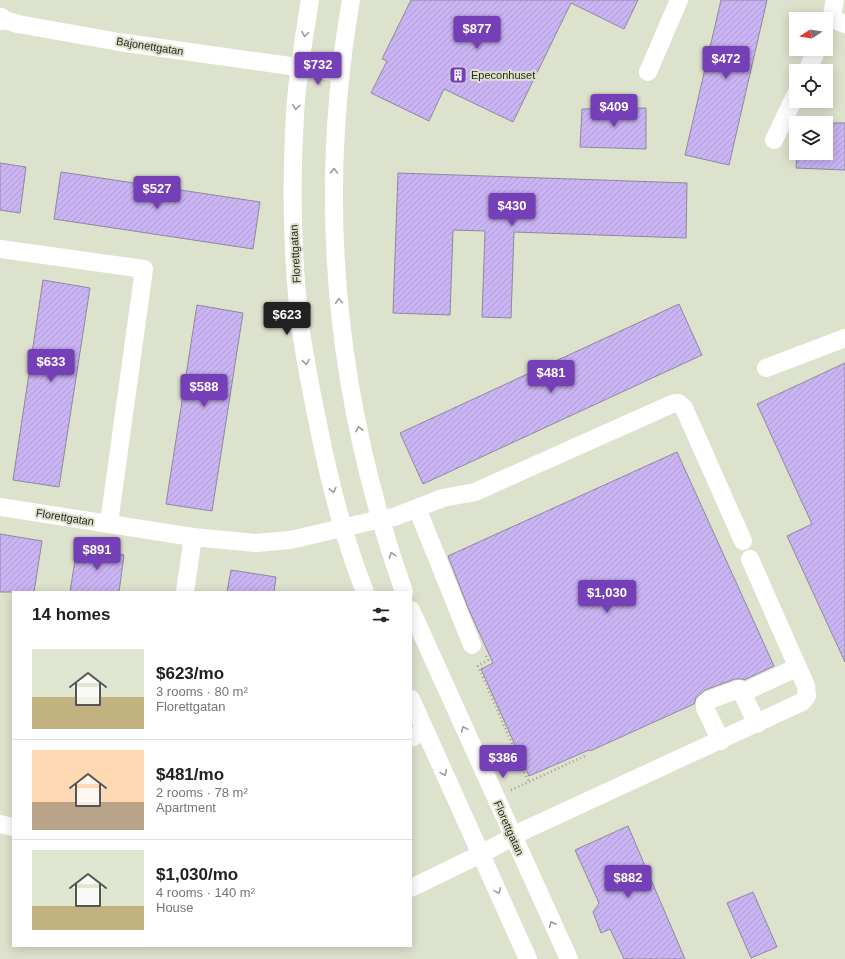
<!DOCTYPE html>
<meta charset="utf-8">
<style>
body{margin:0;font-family:Arial,sans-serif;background:#f6f6f6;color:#202124;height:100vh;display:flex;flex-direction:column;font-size:15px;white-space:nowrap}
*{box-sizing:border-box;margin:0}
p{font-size:13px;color:#757577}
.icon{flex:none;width:22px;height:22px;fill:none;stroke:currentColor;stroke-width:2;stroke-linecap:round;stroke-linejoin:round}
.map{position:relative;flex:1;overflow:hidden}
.drawer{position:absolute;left:12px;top:591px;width:400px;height:356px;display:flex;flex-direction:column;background:#fff;border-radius:0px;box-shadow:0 2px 10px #0003}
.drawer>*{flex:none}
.needle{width:26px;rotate:258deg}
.tools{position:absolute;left:789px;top:12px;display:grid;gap:8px}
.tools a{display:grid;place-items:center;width:44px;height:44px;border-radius:0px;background:#fff;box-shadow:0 2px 10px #0003;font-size:20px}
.price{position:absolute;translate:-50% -34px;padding:0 9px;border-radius:4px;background:#7540b7;color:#fff;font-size:13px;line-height:26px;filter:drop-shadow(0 1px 2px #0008)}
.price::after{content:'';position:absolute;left:50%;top:24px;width:12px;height:9px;margin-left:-6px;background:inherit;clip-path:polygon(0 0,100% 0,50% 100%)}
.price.on{background:#222;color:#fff}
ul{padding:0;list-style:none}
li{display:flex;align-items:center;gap:12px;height:100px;padding:0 20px}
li+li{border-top:1px solid #e0e0e0}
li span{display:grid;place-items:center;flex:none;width:112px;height:80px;border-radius:0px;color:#555}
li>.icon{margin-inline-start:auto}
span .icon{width:48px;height:48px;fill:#fffc;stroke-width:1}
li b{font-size:17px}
h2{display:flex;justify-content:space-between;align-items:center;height:48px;padding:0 20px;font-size:17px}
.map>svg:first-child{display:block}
.building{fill:url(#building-hatch);stroke:#8e889b}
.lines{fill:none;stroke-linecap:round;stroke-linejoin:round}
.path{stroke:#9a9d8d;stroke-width:2.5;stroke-dasharray:1 3;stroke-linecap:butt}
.minor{stroke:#fff;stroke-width:18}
.major{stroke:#fff;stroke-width:22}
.oneway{stroke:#9d9d9a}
.labels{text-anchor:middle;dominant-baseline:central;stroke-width:4;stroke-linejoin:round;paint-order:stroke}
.street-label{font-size:11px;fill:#25261e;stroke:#dde2cd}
.poi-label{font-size:11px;fill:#25261e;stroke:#dde2cd;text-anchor:start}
</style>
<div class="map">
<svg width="845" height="959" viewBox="0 0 845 959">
<defs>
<pattern id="building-hatch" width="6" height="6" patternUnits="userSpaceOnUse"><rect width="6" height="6" fill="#cab4f4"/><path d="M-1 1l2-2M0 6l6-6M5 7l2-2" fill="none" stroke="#ad9bd1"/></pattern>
</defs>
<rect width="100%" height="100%" fill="#dde2cd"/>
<g class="building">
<path d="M 411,0 L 638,0 L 624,29 L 571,3 L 513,122 L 444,89 L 429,121 L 371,93 L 387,61 L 382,59 Z"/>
<path d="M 721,0 L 767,0 L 729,165 L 685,155 Z"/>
<path d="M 646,108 L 646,149 L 580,147 L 582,109 Z"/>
<path d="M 826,123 L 845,123 L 845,170 L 796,168 L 797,153 L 826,153 Z"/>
<path d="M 0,163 L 26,167 L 20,213 L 0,210 Z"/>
<path d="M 61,172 L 260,202 L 253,249 L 54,219 Z"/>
<path d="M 398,173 L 687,183 L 686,238 L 514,232 L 511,318 L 482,317 L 485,231 L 453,230 L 450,315 L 393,313 Z"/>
<path d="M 43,280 L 90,288 L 59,487 L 13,480 Z"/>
<path d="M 679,304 L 702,355 L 423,484 L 400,433 Z"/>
<path d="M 197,305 L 243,313 L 212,511 L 166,504 Z"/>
<path d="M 845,363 L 845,662 L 787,536 L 812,524 L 757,404 Z"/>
<path d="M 677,452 L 774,666 L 744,680 L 742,679 L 735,679 L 705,690 L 696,698 L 694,704 L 590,751 L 589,750 L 529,776 L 481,669 L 493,663 L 469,610 L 448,556 Z"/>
<path d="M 0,534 L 42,541 L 34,592 L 0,592 Z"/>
<path d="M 77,547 L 124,555 L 119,592 L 70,592 Z"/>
<path d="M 231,570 L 276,577 L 274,592 L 227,592 Z"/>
<path d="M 628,826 L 685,959 L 624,959 L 610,929 L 601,933 L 593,912 L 599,903 L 575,850 Z"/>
<path d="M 753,892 L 777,947 L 751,958 L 727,903 Z"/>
</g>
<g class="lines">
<g class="path">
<path d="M 486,656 L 488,660 L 478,666 L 529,782"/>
<path d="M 511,790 L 587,755"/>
</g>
<g class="minor">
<path d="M 310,0 C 304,38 297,76 295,114 C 291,178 292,243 298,307 C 302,348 311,389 319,429 C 330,484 344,539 365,592"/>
<path d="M 351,0 C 316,201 336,400 404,592"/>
<path d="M 835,0 L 831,19 L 845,24"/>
<path d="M 1,19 L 18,24 L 119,42 L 340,73"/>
<path d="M 807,71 L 817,49"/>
<path d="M 648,72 L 679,0"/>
<path d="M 774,140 L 796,94"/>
<path d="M 0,249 L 144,269 L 109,523"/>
<path d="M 766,368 L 845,338"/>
<path d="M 0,507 L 193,537 L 256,543 L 290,540 L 381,519 L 394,517 L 443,498 L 475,492 L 672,404 L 678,403 L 684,408 L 743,541"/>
<path d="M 417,508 L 472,645"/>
<path d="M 185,592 L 193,537"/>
<path d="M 411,610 L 569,959"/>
<path d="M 742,693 L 798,667"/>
<path d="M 411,699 L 528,959"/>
<path d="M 411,738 L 425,731"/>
<path d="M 721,741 L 705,708 L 705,703 L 709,700 L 739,689 L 742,693 L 757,724"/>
<path d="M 0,824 L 13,827"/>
<path d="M 411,888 L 481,854 L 525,830 L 802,702 L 807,696 L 806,686 L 750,559"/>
</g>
<path class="major" d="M 0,19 L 1,19"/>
</g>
<defs><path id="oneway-chevron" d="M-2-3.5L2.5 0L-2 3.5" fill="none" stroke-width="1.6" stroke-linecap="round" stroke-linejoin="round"/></defs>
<g class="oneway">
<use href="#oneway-chevron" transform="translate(305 34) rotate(98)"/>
<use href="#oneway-chevron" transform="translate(296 107) rotate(96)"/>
<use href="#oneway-chevron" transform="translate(334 171) rotate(-88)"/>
<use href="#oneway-chevron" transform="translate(339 301) rotate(-94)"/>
<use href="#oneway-chevron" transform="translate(306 362) rotate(81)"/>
<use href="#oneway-chevron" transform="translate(359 429) rotate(-101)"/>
<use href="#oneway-chevron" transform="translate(333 490) rotate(76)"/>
<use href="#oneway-chevron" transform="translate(392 555) rotate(-108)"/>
<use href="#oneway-chevron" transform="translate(464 729) rotate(-114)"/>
<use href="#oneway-chevron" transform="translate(444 773) rotate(66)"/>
<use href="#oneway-chevron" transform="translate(498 891) rotate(66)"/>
<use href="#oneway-chevron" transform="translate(552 924) rotate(-115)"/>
</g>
<defs>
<g id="building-square" transform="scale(0.9)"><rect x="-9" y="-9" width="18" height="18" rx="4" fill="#7540b7" stroke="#dde2cd"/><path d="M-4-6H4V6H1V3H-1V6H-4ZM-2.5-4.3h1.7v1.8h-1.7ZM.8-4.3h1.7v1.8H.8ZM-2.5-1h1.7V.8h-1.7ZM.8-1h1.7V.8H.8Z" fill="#fff"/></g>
</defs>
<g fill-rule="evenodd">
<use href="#building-square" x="458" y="75"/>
</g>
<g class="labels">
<g class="street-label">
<text transform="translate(150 46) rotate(9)">Bajonettgatan</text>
<text transform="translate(295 254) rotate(-93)">Florettgatan</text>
<text transform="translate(65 517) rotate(9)">Florettgatan</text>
<text transform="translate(509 828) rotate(66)">Florettgatan</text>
</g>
<g class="poi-label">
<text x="471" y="75">Epeconhuset</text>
</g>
</g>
</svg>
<div class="tools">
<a><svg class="needle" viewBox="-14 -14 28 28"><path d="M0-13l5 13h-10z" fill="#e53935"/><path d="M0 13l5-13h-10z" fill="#757577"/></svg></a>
<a><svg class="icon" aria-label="locate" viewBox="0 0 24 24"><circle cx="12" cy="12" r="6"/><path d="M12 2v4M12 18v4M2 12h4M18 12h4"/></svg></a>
<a><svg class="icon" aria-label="layers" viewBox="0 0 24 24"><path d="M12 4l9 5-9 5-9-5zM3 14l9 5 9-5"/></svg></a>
</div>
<b class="price" style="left:477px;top:50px">$877</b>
<b class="price" style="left:726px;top:80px">$472</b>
<b class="price" style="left:318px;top:86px">$732</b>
<b class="price" style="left:614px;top:128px">$409</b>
<b class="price" style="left:157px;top:210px">$527</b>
<b class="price" style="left:512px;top:227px">$430</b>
<b class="price on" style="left:287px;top:336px">$623</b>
<b class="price" style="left:51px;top:383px">$633</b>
<b class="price" style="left:551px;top:394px">$481</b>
<b class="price" style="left:204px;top:408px">$588</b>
<b class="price" style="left:97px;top:571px">$891</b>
<b class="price" style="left:607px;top:614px">$1,030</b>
<b class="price" style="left:503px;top:779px">$386</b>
<b class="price" style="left:628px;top:899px">$882</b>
<section class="drawer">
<h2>14 homes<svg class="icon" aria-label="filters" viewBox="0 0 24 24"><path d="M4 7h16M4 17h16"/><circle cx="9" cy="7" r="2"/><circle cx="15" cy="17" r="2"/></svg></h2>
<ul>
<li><span style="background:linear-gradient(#dfe7d0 60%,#c2b280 0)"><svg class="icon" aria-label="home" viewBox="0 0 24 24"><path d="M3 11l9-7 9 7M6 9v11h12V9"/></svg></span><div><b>$623/mo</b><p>3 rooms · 80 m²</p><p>Florettgatan</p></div></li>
<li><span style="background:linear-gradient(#ffd9b3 65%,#b9a48a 0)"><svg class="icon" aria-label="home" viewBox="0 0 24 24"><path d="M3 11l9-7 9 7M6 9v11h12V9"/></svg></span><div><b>$481/mo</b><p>2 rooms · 78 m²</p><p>Apartment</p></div></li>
<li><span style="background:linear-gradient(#dfe7d0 70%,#c2b280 0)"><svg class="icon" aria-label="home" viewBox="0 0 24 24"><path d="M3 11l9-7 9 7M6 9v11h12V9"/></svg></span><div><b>$1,030/mo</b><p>4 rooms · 140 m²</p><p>House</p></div></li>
</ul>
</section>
</div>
